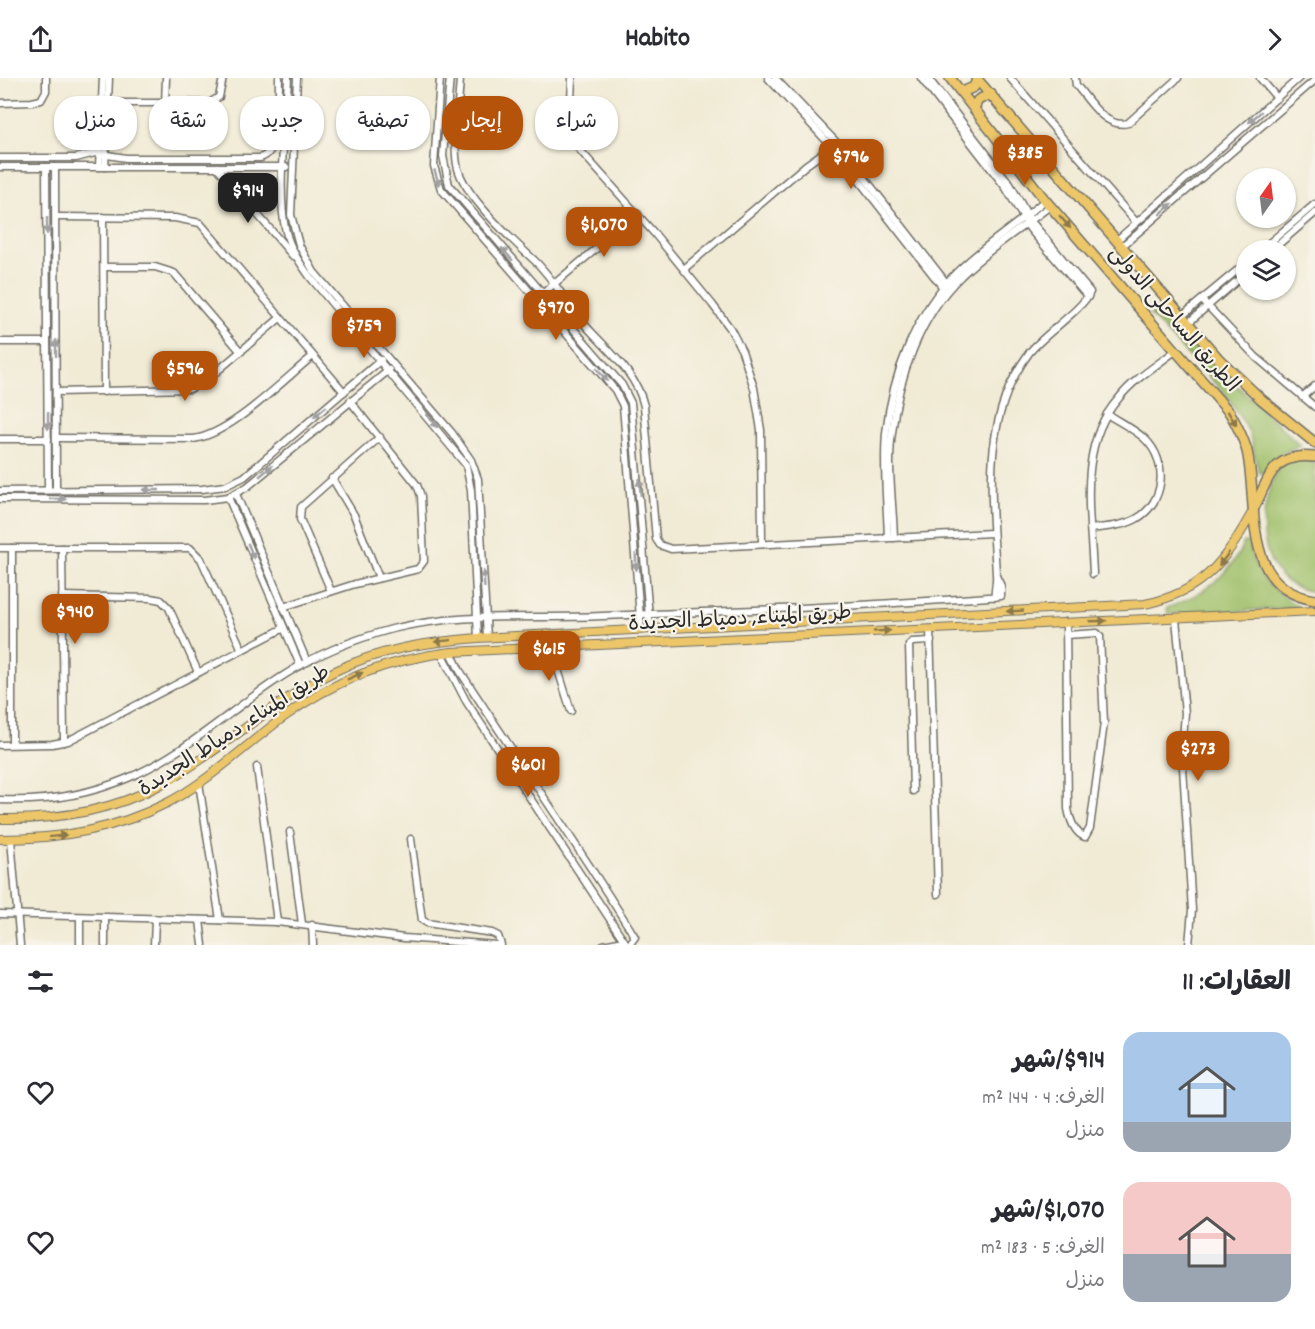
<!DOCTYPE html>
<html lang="ar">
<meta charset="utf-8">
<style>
body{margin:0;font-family:Dekko,"Playpen Sans Arabic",sans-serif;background:#f7f7f7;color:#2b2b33;direction:rtl;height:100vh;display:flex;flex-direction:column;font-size:22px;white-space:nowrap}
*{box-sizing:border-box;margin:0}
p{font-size:20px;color:#7c7c81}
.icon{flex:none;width:33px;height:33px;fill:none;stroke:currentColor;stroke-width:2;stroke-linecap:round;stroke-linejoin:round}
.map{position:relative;height:867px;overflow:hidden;direction:ltr}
.drawer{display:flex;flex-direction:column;background:#fff;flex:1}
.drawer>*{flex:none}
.guide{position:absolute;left:18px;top:18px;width:600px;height:54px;direction:rtl;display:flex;gap:12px}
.needle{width:39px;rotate:14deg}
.tools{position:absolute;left:1236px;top:90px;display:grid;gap:12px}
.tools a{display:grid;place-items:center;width:60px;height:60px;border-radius:50%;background:#fff;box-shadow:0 2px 4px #0004;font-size:30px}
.price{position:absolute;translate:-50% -51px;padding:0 14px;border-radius:12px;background:#b45309;color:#fff;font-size:20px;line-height:39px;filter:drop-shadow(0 2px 3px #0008)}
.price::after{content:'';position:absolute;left:50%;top:36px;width:18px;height:14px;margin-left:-9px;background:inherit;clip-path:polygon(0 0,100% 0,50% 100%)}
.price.current{background:#222;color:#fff}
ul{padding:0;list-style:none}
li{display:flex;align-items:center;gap:18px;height:150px;padding:0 24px}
li span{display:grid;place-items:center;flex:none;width:168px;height:120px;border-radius:18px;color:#555}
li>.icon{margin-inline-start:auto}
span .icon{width:72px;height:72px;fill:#fffc;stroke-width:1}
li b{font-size:26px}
h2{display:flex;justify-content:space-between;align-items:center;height:72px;padding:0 24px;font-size:26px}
.tag{padding:0 21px;border-radius:24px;background:#fff;box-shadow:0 2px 4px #0004;font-size:21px;line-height:54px}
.tag.current{background:#b45309;color:#fff}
header{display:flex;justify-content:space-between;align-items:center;height:78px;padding:0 24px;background:#fff;font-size:27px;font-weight:700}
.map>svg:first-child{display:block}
.green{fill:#9ebf68;stroke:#64754a;stroke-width:1.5}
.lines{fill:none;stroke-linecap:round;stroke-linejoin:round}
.minor-casing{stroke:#706e66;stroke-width:9}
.major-casing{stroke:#706e66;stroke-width:10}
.highway-casing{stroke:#706e66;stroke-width:12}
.minor{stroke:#fff;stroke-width:6}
.major{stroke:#ecc669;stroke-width:8}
.highway{stroke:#ecc669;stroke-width:9}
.oneway{fill:#a0a0a0}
.oneway2{fill:#8c784a}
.labels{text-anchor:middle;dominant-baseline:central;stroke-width:4.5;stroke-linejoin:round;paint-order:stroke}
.street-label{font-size:21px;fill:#2b2b2b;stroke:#f7f3e8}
</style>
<header><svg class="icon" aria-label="forward" viewBox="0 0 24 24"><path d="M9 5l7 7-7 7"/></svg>Habito<svg class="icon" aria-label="share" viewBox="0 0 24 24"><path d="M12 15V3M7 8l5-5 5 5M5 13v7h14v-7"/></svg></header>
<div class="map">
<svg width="1315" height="867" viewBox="0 0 1315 867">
<rect width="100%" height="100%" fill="#f7f3e8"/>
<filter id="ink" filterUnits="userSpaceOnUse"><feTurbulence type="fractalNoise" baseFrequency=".0167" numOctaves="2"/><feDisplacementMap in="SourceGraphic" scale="12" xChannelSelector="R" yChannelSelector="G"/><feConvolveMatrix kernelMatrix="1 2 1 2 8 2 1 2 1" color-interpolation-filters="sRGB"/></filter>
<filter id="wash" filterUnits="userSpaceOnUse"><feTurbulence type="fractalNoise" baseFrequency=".008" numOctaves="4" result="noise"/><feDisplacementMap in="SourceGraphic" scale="24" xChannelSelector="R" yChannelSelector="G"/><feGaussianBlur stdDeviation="1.35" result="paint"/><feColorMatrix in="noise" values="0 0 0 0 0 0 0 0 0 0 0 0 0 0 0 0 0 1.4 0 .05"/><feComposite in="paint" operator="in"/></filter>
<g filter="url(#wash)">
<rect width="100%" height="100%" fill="#f1ebd5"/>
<g class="green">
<path d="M 1163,227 L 1212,284 L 1300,367 L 1277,378 L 1263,394 L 1259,395 L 1249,354 L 1227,318 L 1150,237 Z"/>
<path d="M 1303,380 L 1315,386 L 1315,514 C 1251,507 1255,423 1283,384 Z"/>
<path d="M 1244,464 L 1249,464 L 1253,482 L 1266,504 L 1299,530 L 1168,536 L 1167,530 C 1201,517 1230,499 1244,464 Z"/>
</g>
</g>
<g filter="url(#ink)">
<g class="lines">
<g class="minor-casing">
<g id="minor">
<path d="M 288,0 C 286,43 276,114 286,154 C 290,171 300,185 310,199 L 466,387 L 471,412 L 478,560"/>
<path d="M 297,0 L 291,137 L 299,167 L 314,194 L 452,355 L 471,382 L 478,401 L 487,559"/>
<path d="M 440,0 L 434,88 L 441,111 L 615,312 L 623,328 L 641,552"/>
<path d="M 450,0 L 443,78 L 449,107 L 622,307 L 631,325 L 650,551"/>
<path d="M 460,0 C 459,24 452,70 458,91 C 466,119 513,163 534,182 C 552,199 564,221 579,240 C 601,267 636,292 644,328 L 656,461 L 660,467 L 671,471 L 992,455"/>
<path d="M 572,0 L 570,45 L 578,70 L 654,155 L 712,226 L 730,250 L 742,273 L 754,310 L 761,352 L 762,466"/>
<path d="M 768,0 L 835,72 L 944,211"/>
<path d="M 775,0 L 839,67 L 948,207"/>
<path d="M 921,0 L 1006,110 L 1030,151 L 1088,219"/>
<path d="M 928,0 L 1010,106 L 1030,142 L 1090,214 C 1083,231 1043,257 1029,275 C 980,341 992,420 996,496 C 997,504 994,511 995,519"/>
<path d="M 1010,0 L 1136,144"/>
<path d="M 1075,0 L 1076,7 C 1089,22 1105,51 1128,45 L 1178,0"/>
<path d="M 1260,0 L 1277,20"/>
<path d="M 0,25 L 32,24 L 41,22 L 46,13 L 46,0"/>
<path d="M 108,25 L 209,25 L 219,19 L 223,0"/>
<path d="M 165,26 L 166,0"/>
<path d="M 0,80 L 76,80 L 95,75 L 126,80 L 260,80 C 284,73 278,21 279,0"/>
<path d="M 0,89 L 286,89"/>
<path d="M 46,89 L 48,412"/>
<path d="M 55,89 L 56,412"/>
<path d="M 99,89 L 103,0"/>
<path d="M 105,89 L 109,0"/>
<path d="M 217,89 L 293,178"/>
<path d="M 56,139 L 175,140 L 200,145 L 344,314"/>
<path d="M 103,139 L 104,314"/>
<path d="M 1116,163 L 1299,0"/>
<path d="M 1121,169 L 1315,2"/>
<path d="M 1261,172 L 1315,126"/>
<path d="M 1272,172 L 1315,135"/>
<path d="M 104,189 L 155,189 L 174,195 L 241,274"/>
<path d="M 684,191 L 806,87 L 834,67"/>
<path d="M 542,216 L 638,136"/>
<path d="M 1202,222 L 1256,279 L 1315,329"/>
<path d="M 1182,238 L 1246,185"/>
<path d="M 1188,245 L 1246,195"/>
<path d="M 0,264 L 47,264"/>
<path d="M 56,314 L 190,311 L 208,301 L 280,240"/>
<path d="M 1302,319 L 1315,308"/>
<path d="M 56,360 L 193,361 C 230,357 283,302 313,278"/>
<path d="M 0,361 L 48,361"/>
<path d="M 332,400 L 354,437 L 379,500"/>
<path d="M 0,413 L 202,411 L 225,408 L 244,399 L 381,282"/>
<path d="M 236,416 L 307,584"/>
<path d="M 228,419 L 300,587"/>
<path d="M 0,421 L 204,422 L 228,419 L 247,409 L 389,292"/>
<path d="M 1091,451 C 1106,449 1123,448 1136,441 C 1165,425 1169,384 1145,361 C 1134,351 1119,344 1107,336"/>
<path d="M 888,460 C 887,425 883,389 886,355 C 892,298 916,234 957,194 C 984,167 1017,147 1045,122"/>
<path d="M 894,460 C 893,426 887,388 892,355 C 898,300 920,237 961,198 C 988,171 1021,151 1050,128"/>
<path d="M 0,470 L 190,470 L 201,481 L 242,572"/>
<path d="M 12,470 L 12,666"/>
<path d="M 62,470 L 64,664"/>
<path d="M 1093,496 C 1091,437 1076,368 1119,320 C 1134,301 1156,288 1175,273"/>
<path d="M 331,513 L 300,441 L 301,429 L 380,359"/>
<path d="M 62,518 L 151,520 L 161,522 L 169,530 L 198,594"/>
<path d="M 283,529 L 355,506 L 418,491 L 424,483 L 421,418 L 417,407 L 350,323"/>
<path d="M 1176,541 L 1185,635 L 1182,674 L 1192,832 L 1189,867"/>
<path d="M 1066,544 L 1068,731 C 1070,741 1074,755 1085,759 L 1090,750 L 1104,645 L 1100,558 L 1097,555 L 1066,557"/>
<path d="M 930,551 L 938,816"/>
<path d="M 554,569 L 555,582 L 571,633"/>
<path d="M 451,574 L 460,593 C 518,682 579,769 635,859 L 629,867"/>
<path d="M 441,575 L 466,623 L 627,867"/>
<path d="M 0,667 L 52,666 L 68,663 L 284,550"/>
<path d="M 257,689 L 277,844"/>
<path d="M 199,705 L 220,842"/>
<path d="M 913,713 L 909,567 L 912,564 L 931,563"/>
<path d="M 0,722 C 44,724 88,717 128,700 C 187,675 233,629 286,596 C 319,575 355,561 392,551 C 460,534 532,541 602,538 C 735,533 868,528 1001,518 L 1001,508 L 997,500"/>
<path d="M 290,754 L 302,846"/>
<path d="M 11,761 L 20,867"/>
<path d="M 411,761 L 422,842 L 427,845 L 492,855 L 498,858 L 501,867"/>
<path d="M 0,836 L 277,844 L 404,860 L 496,867"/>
<path d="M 105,840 L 105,867"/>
<path d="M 200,842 L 203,867"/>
<path d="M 312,847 L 313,867"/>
<path d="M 80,867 L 80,839"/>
<path d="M 154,867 L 155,841"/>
<path d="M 603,867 L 624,863"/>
</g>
</g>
<g class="major-casing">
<g id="major">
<path d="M 0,741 C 55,742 109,734 158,708 C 219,675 270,625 333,594 C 379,571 427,564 478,560 L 1145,526 C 1204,514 1227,481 1254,431"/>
<path d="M 0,761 C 59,761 114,752 167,725 C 210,703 245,667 284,639 C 334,602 390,581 451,574 L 1315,533"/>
</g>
</g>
<g class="highway-casing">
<g id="highway">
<path d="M 950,0 L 1045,122 L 1230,335 C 1237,347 1243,359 1247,373 C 1259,425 1240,511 1315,522"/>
<path d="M 976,0 L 1218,280 L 1261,321 L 1315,365"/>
<path d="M 962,14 L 974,9 L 977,1"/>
<path d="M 974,30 L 978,22 L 991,16"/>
<path d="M 1254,430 C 1270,398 1273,374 1315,379"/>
</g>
</g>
<use href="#minor" class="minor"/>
<use href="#major" class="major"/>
<use href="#highway" class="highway"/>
</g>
<defs><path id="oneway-solid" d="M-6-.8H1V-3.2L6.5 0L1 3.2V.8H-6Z" transform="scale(1.5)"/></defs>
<g class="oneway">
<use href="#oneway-solid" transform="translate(1255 39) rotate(139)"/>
<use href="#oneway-solid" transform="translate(437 100) rotate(73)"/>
<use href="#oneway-solid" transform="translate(1166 131) rotate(-41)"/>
<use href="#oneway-solid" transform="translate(47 148) rotate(90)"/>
<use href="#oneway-solid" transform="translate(507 176) rotate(-131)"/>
<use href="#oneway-solid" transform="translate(56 270) rotate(-90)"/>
<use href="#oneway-solid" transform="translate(602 297) rotate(49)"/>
<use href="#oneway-solid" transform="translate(320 334) rotate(140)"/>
<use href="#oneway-solid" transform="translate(48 343) rotate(90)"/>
<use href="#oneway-solid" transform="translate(432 343) rotate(51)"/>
<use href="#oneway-solid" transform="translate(266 393) rotate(-40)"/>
<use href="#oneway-solid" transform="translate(640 409) rotate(-95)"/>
<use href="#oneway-solid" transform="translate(151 412) rotate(180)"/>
<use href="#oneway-solid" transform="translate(58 421)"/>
<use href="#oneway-solid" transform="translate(251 473) rotate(67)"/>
<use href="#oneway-solid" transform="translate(636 484) rotate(87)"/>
<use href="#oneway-solid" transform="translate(484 501) rotate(-93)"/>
</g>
<g class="oneway2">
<use href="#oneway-solid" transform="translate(1065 144) rotate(49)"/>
<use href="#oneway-solid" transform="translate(1232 340) rotate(58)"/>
<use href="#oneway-solid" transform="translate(1224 481) rotate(127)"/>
<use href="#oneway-solid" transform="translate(1015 533) rotate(177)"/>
<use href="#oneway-solid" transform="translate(1098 543) rotate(-2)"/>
<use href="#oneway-solid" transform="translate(882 553) rotate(-3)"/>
<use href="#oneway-solid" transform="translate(443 563) rotate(174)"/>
<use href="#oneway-solid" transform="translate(355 598) rotate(-24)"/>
<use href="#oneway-solid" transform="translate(58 758) rotate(-7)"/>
</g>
</g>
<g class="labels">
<g class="street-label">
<text transform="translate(1173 242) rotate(49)">الطريق الساحلى الدولى</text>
<text transform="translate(740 542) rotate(-3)">طريق الميناء, دمياط الجديدة</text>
<text transform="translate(235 654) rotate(-33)">طريق الميناء, دمياط الجديدة</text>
</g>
</g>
</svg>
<div class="tools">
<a><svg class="needle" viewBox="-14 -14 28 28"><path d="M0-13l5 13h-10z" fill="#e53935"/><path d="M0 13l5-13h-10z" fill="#7c7c81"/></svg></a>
<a><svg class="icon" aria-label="layers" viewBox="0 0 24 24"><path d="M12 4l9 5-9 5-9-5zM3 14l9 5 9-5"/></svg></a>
</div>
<b class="price" style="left:1025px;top:108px">$385</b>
<b class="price" style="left:851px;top:112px">$796</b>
<b class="price current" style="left:248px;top:146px">$914</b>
<b class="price" style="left:604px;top:180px">$1,070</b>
<b class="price" style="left:556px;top:263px">$970</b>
<b class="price" style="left:364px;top:281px">$759</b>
<b class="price" style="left:185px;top:324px">$596</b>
<b class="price" style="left:75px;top:567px">$940</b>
<b class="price" style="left:549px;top:604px">$615</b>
<b class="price" style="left:1198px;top:704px">$273</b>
<b class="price" style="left:528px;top:720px">$601</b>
<div class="guide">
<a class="tag">شراء</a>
<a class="tag current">إيجار</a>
<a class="tag">تصفية</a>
<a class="tag">جديد</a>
<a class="tag">شقة</a>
<a class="tag">منزل</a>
</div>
</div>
<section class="drawer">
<h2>العقارات: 11<svg class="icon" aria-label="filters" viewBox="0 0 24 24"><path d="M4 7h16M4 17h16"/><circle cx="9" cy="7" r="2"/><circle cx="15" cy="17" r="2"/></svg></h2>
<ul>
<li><span style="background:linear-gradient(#a9c7e8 75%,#9aa5b1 0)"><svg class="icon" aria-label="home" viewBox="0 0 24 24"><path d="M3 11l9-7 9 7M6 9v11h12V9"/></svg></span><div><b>$914/شهر</b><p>الغرف: 4 · 144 m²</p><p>منزل</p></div><svg class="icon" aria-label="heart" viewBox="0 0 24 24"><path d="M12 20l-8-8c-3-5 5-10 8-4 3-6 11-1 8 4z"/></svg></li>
<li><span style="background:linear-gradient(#f6c9c9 60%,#9aa5b1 0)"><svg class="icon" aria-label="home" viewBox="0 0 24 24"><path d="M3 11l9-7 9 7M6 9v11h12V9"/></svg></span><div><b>$1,070/شهر</b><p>الغرف: 5 · 183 m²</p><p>منزل</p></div><svg class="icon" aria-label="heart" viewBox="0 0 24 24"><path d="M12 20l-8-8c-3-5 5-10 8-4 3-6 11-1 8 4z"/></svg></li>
</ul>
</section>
